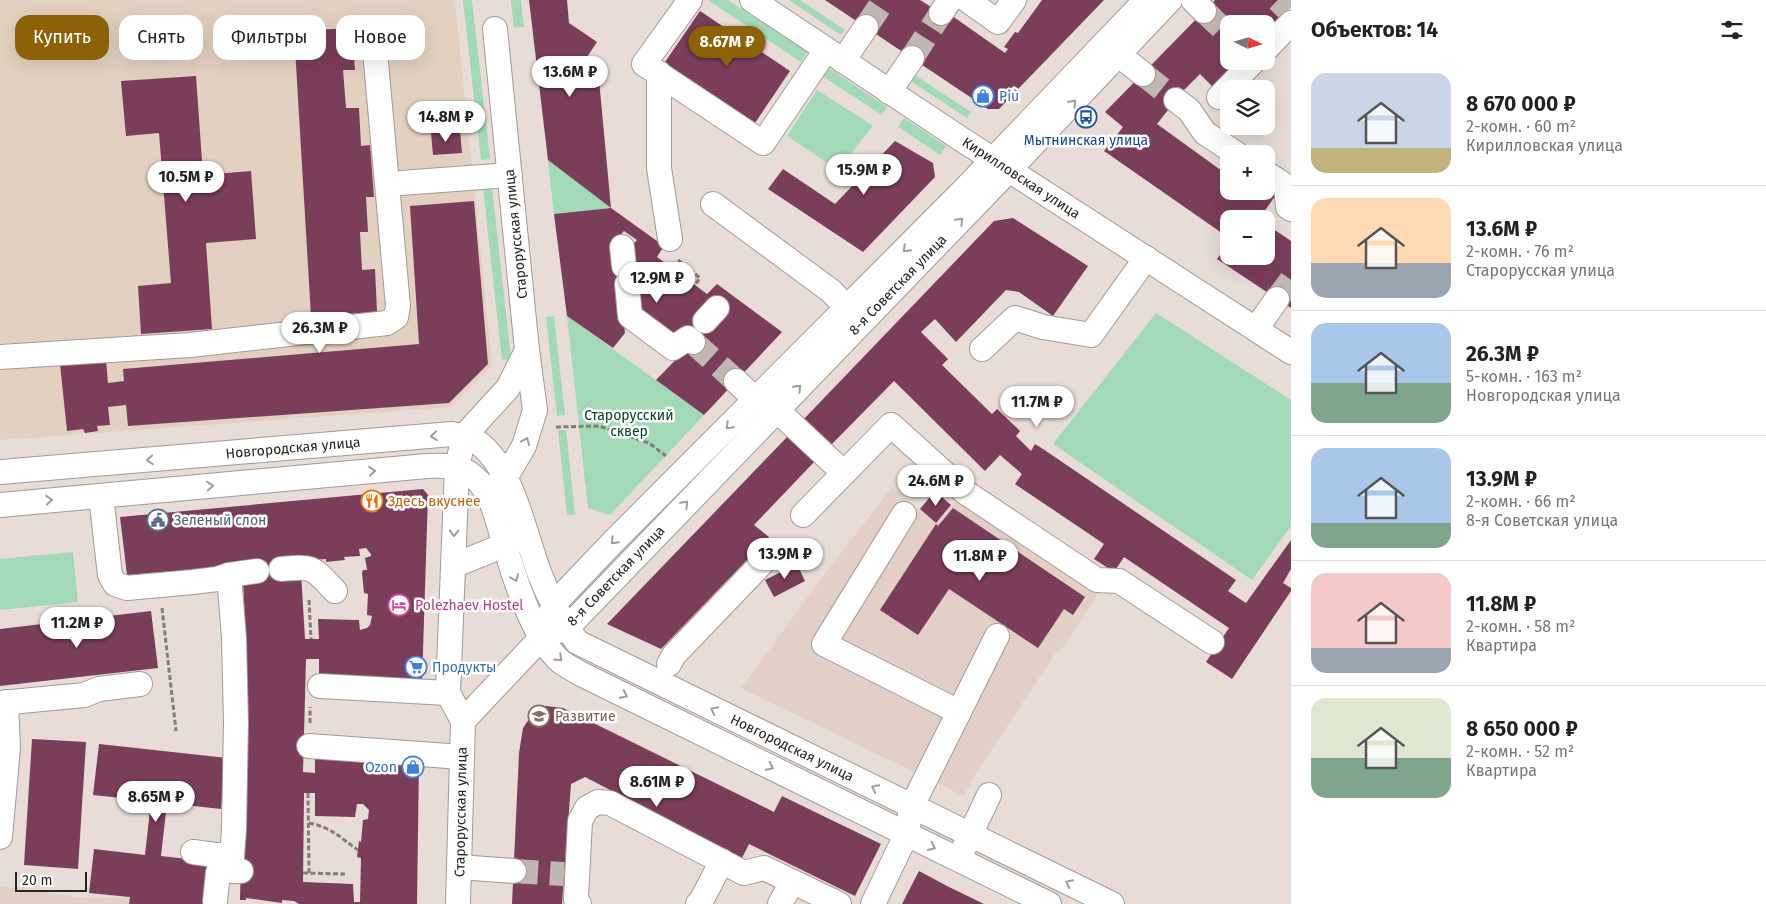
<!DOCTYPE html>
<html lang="ru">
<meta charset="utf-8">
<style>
body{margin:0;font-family:"Fira Sans",sans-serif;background:#f2f2f2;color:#222;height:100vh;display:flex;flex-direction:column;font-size:19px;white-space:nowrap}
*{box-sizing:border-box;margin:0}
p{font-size:16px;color:#767676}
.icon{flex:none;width:28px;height:28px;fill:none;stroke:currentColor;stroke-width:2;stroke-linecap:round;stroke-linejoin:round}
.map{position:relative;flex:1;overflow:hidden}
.drawer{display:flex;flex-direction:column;background:#fff;width:475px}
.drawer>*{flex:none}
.top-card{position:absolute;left:15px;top:15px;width:475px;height:45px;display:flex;gap:10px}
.needle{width:32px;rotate:95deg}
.buttons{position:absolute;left:1220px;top:15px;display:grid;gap:10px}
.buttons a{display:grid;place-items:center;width:55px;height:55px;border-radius:10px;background:#fff;box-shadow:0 5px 20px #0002;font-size:25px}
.scale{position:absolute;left:15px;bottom:12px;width:72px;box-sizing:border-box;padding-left:5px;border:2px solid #282421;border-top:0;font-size:14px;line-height:18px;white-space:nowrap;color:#282421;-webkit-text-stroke:4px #fff;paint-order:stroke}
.price{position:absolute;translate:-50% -42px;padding:0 11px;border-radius:18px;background:#fff;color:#222;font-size:16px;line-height:32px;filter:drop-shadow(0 1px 2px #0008)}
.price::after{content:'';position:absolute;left:50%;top:30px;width:15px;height:11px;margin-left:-8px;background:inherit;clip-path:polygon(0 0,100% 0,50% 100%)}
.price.active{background:#8d6206;color:#fff}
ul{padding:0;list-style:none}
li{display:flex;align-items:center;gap:15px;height:125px;padding:0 20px}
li+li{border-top:1px solid #e0e0e0}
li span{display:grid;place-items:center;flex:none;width:140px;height:100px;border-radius:15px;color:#555}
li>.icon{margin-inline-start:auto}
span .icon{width:60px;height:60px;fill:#fffc;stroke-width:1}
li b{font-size:21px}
h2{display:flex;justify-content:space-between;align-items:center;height:60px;padding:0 20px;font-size:21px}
.tag{padding:0 18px;border-radius:15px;background:#fff;box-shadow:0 5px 20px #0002;font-size:18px;line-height:45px}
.tag.active{background:#8d6206;color:#fff}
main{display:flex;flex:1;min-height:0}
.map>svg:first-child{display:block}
.built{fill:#e2cfc5}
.medical{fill:#e2d1c0}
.green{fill:#a2d9b7}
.building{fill:#7a3d5a;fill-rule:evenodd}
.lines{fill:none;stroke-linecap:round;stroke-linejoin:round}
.minor-tunnel{stroke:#c1b7b2;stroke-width:24;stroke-dasharray:24 12;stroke-linecap:butt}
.minor-casing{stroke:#a49994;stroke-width:26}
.path{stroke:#837c77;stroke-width:3;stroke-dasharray:5 2.5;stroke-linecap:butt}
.minor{stroke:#fff;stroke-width:24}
.oneway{stroke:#9e9c9b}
.labels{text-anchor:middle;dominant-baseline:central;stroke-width:5;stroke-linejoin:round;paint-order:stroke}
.shop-label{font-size:14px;fill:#366cbe;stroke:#fff;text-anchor:start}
.transit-label{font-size:14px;fill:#164399;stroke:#fff}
.street-label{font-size:14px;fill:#282421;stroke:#fff}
.park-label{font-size:14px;fill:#074026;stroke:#fff}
.food-label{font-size:14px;fill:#c56008;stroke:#fff;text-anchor:start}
.service-label{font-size:14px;fill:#4e5e75;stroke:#fff;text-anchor:start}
.hotel-label{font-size:14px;fill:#b23c85;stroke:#fff;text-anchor:start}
.education-label{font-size:14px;fill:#785e54;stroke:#fff;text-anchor:start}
</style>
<main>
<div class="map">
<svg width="1291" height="904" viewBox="0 0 1291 904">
<rect width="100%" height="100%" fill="#e7dcd6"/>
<g class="built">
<path d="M 892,487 L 936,524 L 959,498 L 1100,590 L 1066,644 L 1055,654 L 976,773 L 964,796 L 741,688 L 822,578 Z"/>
<path d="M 0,886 L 92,899 L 130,897 L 191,904 L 0,904 Z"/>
</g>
<path class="medical" d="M 0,0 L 455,0 L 492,365 L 450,407 L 0,440 Z"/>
<g class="green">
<path d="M 463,0 L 472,0 L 490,159 L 481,160 Z"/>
<path d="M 511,0 L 521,0 L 524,27 L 514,28 Z"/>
<path d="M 708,0 L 728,0 L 807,52 L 801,62 Z"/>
<path d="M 789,0 L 800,0 L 845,30 L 841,35 Z"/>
<path d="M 824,65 L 887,107 L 882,115 L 818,73 Z"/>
<path d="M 913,74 L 971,112 L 967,118 L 909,80 Z"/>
<path d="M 817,90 L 873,126 L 838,170 L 787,136 Z"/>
<path d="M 904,118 L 946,146 L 940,155 L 898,127 Z"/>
<path d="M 548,160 L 611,208 L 554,214 Z"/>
<path d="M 492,187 L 511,359 L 502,360 L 483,188 Z"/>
<path d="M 1156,313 L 1291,400 L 1291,526 L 1252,580 L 1053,444 Z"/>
<path d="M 554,316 L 565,415 L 557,416 L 546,317 Z"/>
<path d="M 567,316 L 704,415 L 610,515 L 588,508 Z"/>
<path d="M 566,430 L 575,514 L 567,515 L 558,430 Z"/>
<path d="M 73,552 L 78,602 L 0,610 L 0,559 Z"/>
</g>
<g class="building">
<path d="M 529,0 L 567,0 L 569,23 L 597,42 L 585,60 L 598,69 L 611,208 L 548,160 Z"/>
<path d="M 825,0 L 920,0 L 945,16 L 948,13 L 1005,53 L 1008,49 L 1004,47 L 1015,32 L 1018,33 L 1042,0 L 1104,0 L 999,109 L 988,109 Z"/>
<path d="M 1215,0 L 1291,0 L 1291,6 L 1266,32 L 1266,24 L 1229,24 L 1229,61 L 1239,61 L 1214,88 L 1200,74 L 1183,91 L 1157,124 L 1229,176 L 1229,191 L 1250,191 L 1256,196 L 1260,191 L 1266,191 L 1266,184 L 1278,192 L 1259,219 L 1229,219 L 1229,238 L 1104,151 L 1123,127 L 1105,112 Z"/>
<path d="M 700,11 L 790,71 L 753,126 L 663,65 Z"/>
<path d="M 352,28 L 355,70 L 343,70 L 346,108 L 359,108 L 361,146 L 370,145 L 374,197 L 366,197 L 368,232 L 360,232 L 362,270 L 375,269 L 377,312 L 311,316 L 294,31 Z"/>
<path d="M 196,76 L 203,175 L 251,171 L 256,239 L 206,243 L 212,329 L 141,334 L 138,286 L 171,283 L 159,133 L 126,136 L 121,81 Z"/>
<path d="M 460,131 L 462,153 L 433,155 L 431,133 Z"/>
<path d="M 895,141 L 933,163 L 935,177 L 863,252 L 768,189 L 783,169 L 835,204 Z"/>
<path d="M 474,201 L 488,364 L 449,403 L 128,426 L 126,405 L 108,407 L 110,425 L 97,426 L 98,431 L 85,433 L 83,429 L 67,431 L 60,364 L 106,360 L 108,383 L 124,381 L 123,369 L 419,344 L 410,206 Z"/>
<path d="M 611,208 L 664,246 L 657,257 L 695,285 L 707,294 L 717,284 L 782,332 L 704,415 L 656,380 L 697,338 L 678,337 L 635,304 L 620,285 L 625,333 L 613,348 L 567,316 L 554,214 ZM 624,231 L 637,240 L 629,249 L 615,241 Z"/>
<path d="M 1013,218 L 1088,266 L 1053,316 L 1019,292 L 1006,290 L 956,342 L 935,319 L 921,332 L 948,359 L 942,365 L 992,414 L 997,409 L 1020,431 L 1016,436 L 1031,451 L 1035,444 L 1043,449 L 1236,580 L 1228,591 L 1246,603 L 1291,540 L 1291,569 L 1283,583 L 1291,588 L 1291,591 L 1232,679 L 1206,662 L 1229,628 L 1124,557 L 1114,572 L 1094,559 L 1104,544 L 1015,484 L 1022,474 L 1000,455 L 985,471 L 894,381 L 827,449 L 801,422 L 994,221 Z"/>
<path d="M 1266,224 L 1291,241 L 1291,308 L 1217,259 L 1229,243 L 1229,256 L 1266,256 Z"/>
<path d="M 789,435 L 815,461 L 754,525 L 769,537 L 661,649 L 607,624 Z"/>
<path d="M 423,489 L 428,495 L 422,682 L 319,676 L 319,659 L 306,659 L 303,772 L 315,773 L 315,754 L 419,761 L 417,904 L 299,904 L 294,901 L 282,900 L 282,903 L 246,898 L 246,900 L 240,900 L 246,641 L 243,579 L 189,575 L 187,570 L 127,575 L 120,517 ZM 366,548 L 371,554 L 371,556 L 365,558 L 367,570 L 363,570 L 362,573 L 364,593 L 368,594 L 367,615 L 372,616 L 370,625 L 367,628 L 360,630 L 359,620 L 318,619 L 319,639 L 305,639 L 301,573 L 280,562 L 326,559 L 326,562 L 345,560 L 344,557 L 360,556 L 359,549 ZM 304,793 L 315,793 L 315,816 L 355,817 L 357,804 L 363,804 L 369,810 L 368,819 L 363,820 L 361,842 L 359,841 L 357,857 L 361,858 L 360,902 L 354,902 L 353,884 L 303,882 Z"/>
<path d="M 935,491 L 951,505 L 936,523 L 920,509 Z"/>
<path d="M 953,508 L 1085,597 L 1073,615 L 1064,609 L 1038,648 L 949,589 L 918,635 L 880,610 L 936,524 L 938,526 Z"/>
<path d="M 797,564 L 805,581 L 774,597 L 765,580 Z"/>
<path d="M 151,611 L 158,668 L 0,686 L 0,629 Z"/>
<path d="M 546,706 L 563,708 L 774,812 L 782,796 L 881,844 L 855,896 L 749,844 L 742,858 L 585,777 L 571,784 L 562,904 L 512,904 L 519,753 L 523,728 L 533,713 Z"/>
<path d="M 32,739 L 86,742 L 78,869 L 24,865 Z"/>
<path d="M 99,744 L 227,758 L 221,809 L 167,803 L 161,856 L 214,862 L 210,904 L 129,904 L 130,897 L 89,893 L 94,849 L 145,855 L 151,801 L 93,795 Z"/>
<path d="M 919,871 L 949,887 L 984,904 L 902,904 Z"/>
</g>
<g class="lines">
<g class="minor-tunnel">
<path d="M 1278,0 L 1288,10"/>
<path d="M 1204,11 L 1229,35"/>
<path d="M 866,27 L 884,0"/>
<path d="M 912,58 L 941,13"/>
<path d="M 1143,74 L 1176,100"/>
<path d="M 1277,299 L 1291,280"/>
<path d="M 693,342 L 736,381"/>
<path d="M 514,871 L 564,874"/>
</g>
<g class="minor-casing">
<g id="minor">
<path d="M 690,0 L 644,64 L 763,143 L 826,50"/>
<path d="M 752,0 L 961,139 L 1291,352"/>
<path d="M 967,0 L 998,22 L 1014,0"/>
<path d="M 1193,0 L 1204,11"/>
<path d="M 941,13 L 950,0"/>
<path d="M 1106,45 L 1143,74"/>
<path d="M 1266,49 L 1291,23"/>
<path d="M 843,61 L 866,27"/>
<path d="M 659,73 L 659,168 L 670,239"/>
<path d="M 889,92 L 912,58"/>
<path d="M 1219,97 L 1254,61"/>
<path d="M 1176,100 L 1189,110 L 1205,133 L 1237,154"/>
<path d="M 1266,173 L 1286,186 L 1288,207 L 1291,209"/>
<path d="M 387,184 L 510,175"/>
<path d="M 713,204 L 831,291 L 847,308"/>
<path d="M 622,247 L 624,266"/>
<path d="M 627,284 L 630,316 L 673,348 L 688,338 L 693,342"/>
<path d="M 705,321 L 717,308"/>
<path d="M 1256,329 L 1277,299"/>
<path d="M 982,349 L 1015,318 L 1043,327 L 1091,335 L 1146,258"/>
<path d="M 0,357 L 190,345 L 387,323 L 396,317 L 398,306 L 373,29"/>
<path d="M 736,381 L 756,400"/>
<path d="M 765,399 L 844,473"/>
<path d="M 0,472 L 452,434 C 462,436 473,438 481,445 C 513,471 525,535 539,572 C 548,597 562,621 577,642 L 1112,904"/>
<path d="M 494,487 L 505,478 L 524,446 L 535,410 L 527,350 L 495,29"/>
<path d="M 101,496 L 110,575 L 115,584 L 127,588 L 193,582 L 217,579 L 229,575 L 257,571"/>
<path d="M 0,505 L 427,466 C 444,465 460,465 474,477 C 491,491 497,518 503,539 C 513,574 532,637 561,662 C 567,666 574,670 581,674 L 1049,904"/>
<path d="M 904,514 L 824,644 L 959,712"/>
<path d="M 803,515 L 891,425 L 965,492 L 1097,580 L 1119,581 L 1212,642"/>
<path d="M 453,566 L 519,539"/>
<path d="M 281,569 C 315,566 312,567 335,591"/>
<path d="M 229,575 L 234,638 L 236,722 L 234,829 L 231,871 L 241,871"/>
<path d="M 553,633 L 567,628 L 1009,170 L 1170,0"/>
<path d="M 669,664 L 674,655 L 768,557"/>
<path d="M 320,686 L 448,693"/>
<path d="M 0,703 L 84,695 L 99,689 L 140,684"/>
<path d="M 463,721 L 542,637 L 554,604 L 612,543 L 964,190 L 1146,0"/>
<path d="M 309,746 L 462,757"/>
<path d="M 0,837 L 8,748 L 6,702"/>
<path d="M 964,848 L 989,795"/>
<path d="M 193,852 L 215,855 L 232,855 L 218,872 L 215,901"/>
<path d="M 459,867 L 514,871"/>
<path d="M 458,904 L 463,721 L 448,693 L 457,467 L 464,436 L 508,388 L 527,350"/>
<path d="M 579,904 L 576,899 L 580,821 L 587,808 L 598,802 L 610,803 L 744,873 L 764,868 L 839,904"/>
<path d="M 698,904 L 701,901 L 722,861"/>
<path d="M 780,904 L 792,882"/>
<path d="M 873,904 L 906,835 L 912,806 L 997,636"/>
</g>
</g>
<g class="path">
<path d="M 678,260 L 700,278 L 695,285"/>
<path d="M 556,427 L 599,426 L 649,443 L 666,456"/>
<path d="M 309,600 L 311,639"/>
<path d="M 162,608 L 176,731"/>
<path d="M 310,723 L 310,707"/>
<path d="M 308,793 L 309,873"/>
<path d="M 309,823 C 333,828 339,837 358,850"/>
<path d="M 303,873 L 345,874"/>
</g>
<use href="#minor" class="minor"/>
</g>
<defs><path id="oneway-chevron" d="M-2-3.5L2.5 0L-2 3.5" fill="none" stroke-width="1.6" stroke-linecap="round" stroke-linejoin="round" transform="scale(1.25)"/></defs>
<g class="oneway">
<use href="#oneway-chevron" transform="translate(1073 103) rotate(-47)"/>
<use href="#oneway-chevron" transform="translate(960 221) rotate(-46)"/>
<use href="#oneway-chevron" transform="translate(906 249) rotate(135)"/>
<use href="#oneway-chevron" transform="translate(798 388) rotate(-46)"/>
<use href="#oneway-chevron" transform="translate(729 426) rotate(135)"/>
<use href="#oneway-chevron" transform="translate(434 436) rotate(174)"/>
<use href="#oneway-chevron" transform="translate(526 441) rotate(-68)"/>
<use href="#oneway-chevron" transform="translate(150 460) rotate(175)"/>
<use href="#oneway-chevron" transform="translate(372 471) rotate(-5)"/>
<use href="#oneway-chevron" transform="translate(210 486) rotate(-5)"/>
<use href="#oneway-chevron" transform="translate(49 500) rotate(-5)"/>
<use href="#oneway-chevron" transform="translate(685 504) rotate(-46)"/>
<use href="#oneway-chevron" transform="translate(454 533) rotate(92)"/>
<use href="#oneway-chevron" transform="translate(614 541) rotate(135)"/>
<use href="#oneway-chevron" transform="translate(515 578) rotate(67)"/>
<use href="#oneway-chevron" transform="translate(559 658) rotate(44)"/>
<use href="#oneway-chevron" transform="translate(624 695) rotate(26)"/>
<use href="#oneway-chevron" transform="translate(714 710) rotate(-154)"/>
<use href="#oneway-chevron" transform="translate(770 767) rotate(26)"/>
<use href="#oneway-chevron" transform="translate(875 788) rotate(-154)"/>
<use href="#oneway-chevron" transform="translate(932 847) rotate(25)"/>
<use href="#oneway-chevron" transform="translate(1069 883) rotate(-154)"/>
</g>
<defs>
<g id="shop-ring" transform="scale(1.125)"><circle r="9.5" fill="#fff" stroke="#3f7fe0" stroke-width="1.5"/><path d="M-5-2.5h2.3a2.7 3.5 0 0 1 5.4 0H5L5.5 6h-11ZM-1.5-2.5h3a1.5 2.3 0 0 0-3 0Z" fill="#3f7fe0"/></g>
<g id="bus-ring" transform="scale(1.125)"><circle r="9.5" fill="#fff" stroke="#1a4fb4" stroke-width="1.5"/><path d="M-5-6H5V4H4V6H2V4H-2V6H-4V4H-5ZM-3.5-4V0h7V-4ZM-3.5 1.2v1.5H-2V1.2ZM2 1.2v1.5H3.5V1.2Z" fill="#1a4fb4"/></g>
<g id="restaurant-ring" transform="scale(1.125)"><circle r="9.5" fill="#fff" stroke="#e8710a" stroke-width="1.5"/><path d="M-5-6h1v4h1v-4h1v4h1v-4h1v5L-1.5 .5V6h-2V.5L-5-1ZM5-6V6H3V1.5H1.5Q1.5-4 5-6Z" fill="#e8710a"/></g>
<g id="civic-ring" transform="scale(1.125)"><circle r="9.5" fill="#fff" stroke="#5c6f8a" stroke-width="1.5"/><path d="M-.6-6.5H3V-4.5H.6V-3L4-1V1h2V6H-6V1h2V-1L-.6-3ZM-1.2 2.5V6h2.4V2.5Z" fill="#5c6f8a"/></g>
<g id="hotel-ring" transform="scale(1.125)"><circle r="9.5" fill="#fff" stroke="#d1479c" stroke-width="1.5"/><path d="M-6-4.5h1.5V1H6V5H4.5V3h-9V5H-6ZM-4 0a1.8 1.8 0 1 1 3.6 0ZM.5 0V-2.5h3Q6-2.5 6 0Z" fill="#d1479c"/></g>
<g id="supermarket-ring" transform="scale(1.125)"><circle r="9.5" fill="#fff" stroke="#3f7fe0" stroke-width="1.5"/><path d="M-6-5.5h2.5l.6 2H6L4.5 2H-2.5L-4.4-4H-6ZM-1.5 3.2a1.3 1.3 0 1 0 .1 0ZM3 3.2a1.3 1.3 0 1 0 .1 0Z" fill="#3f7fe0"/></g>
<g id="school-ring" transform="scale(1.125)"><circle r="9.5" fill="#fff" stroke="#8d6e63" stroke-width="1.5"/><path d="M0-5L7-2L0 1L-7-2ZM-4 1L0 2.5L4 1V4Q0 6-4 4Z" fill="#8d6e63"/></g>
</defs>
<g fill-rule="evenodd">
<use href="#shop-ring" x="983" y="96"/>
<use href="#bus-ring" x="1086" y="117"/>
<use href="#restaurant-ring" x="372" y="501"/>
<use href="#civic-ring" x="158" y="520"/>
<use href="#hotel-ring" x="399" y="605"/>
<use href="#supermarket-ring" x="416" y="667"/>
<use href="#school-ring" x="539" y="716"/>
<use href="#shop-ring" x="413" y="767"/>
</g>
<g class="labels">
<g class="shop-label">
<text x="999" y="96">Più</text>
<text x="432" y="667">Продукты</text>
<text x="397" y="767" text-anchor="end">Ozon</text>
</g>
<g class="transit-label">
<text x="1086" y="140">Мытнинская улица</text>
</g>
<g class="street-label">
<text transform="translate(1021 178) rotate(33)">Кирилловская улица</text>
<text transform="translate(516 234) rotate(-96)">Старорусская улица</text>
<text transform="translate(898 285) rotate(-46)">8-я Советская улица</text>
<text transform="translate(293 448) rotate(-5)">Новгородская улица</text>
<text transform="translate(616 576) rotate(-46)">8-я Советская улица</text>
<text transform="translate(792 748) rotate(26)">Новгородская улица</text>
<text transform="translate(461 812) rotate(-89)">Старорусская улица</text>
</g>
<g class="park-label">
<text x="629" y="415">Старорусский<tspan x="629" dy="16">сквер</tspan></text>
</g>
<g class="food-label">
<text x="388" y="501">Здесь вкуснее</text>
</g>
<g class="service-label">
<text x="174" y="520">Зеленый слон</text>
</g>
<g class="hotel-label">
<text x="415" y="605">Polezhaev Hostel</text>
</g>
<g class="education-label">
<text x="555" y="716">Развитие</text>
</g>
</g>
</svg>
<div class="buttons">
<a><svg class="needle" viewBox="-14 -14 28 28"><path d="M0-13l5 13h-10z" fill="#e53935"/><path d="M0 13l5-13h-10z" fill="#767676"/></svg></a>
<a><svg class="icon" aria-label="layers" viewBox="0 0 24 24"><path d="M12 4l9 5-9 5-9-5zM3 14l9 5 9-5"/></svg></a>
<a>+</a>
<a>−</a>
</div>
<div class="scale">20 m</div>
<b class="price active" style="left:727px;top:68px">8.67M ₽</b>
<b class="price" style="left:570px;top:98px">13.6M ₽</b>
<b class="price" style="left:446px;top:143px">14.8M ₽</b>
<b class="price" style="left:864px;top:196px">15.9M ₽</b>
<b class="price" style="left:186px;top:203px">10.5M ₽</b>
<b class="price" style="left:657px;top:304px">12.9M ₽</b>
<b class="price" style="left:320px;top:354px">26.3M ₽</b>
<b class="price" style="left:1037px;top:428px">11.7M ₽</b>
<b class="price" style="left:936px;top:507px">24.6M ₽</b>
<b class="price" style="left:785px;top:580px">13.9M ₽</b>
<b class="price" style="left:980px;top:582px">11.8M ₽</b>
<b class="price" style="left:77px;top:649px">11.2M ₽</b>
<b class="price" style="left:657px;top:808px">8.61M ₽</b>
<b class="price" style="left:156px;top:823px">8.65M ₽</b>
<div class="top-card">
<a class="tag active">Купить</a>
<a class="tag">Снять</a>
<a class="tag">Фильтры</a>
<a class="tag">Новое</a>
</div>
</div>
<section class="drawer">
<h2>Объектов: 14<svg class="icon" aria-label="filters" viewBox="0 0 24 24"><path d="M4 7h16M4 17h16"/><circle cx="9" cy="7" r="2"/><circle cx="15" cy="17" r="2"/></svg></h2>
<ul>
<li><span style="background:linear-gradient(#c9d6e8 75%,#c2b280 0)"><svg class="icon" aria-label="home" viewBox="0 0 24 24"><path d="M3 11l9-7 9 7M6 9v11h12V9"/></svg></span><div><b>8 670 000 ₽</b><p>2-комн. · 60 m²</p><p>Кирилловская улица</p></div></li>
<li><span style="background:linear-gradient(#ffd9b3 65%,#9aa5b1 0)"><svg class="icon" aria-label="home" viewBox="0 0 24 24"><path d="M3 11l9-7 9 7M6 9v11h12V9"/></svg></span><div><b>13.6M ₽</b><p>2-комн. · 76 m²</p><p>Старорусская улица</p></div></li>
<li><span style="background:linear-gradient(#a9c7e8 60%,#7fa58c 0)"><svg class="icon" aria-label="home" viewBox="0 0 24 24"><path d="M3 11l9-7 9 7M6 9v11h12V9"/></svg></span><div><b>26.3M ₽</b><p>5-комн. · 163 m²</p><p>Новгородская улица</p></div></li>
<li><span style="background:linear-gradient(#a9c7e8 75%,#7fa58c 0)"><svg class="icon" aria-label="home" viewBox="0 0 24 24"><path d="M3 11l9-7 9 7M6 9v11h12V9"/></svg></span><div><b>13.9M ₽</b><p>2-комн. · 66 m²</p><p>8-я Советская улица</p></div></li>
<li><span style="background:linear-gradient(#f6c9c9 75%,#9aa5b1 0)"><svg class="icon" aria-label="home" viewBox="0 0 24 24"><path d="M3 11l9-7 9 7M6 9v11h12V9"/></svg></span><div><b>11.8M ₽</b><p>2-комн. · 58 m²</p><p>Квартира</p></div></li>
<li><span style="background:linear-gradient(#dfe7d0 60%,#7fa58c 0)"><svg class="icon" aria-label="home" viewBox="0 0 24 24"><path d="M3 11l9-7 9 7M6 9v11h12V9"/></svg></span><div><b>8 650 000 ₽</b><p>2-комн. · 52 m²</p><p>Квартира</p></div></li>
</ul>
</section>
</main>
